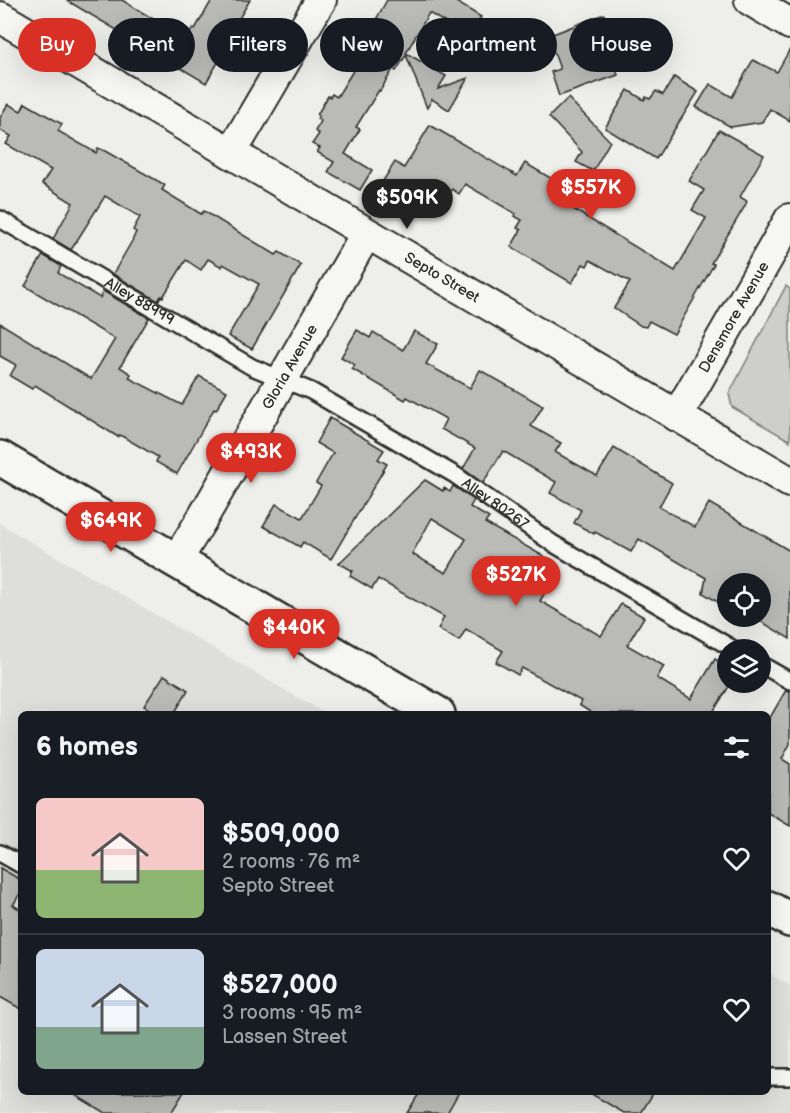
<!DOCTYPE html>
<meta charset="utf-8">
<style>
body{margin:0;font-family:"Balsamiq Sans",sans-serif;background:#20242c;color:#f1f3f6;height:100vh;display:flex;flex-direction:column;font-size:22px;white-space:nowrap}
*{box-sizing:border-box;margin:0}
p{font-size:20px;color:#9ea1a6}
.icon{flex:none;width:33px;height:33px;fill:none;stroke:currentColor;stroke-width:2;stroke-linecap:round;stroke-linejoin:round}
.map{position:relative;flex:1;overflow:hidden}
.panel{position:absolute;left:18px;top:711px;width:753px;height:384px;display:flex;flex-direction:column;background:#171b24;border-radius:9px;box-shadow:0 6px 24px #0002}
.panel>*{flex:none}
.banner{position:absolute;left:18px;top:18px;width:754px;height:54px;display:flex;gap:12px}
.buttons{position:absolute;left:717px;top:573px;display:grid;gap:12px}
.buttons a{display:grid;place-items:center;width:54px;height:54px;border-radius:50%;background:#171b24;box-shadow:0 6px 24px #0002;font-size:30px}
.price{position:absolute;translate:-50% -51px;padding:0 14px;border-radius:21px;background:#d93025;color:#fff;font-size:20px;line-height:39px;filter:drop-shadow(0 2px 3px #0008)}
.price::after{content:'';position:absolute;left:50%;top:36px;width:18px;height:14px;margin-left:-9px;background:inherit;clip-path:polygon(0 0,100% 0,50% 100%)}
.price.on{background:#222;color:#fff}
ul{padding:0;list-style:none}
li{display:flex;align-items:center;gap:18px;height:150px;padding:0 18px}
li+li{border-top:2px solid #363941}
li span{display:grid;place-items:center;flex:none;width:168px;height:120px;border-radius:9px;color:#555}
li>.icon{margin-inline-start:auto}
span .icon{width:72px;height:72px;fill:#fffc;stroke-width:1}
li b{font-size:26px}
h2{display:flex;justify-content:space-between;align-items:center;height:72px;padding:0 18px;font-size:26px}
.chip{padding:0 21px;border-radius:27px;background:#171b24;box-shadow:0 6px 24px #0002;font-size:21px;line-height:54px}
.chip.on{background:#d93025;color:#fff}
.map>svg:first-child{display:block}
.built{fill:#dededb}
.green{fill:#cececa;stroke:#7c7c7a;stroke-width:1.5}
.building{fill:#babab7;stroke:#2b2b2b;stroke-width:1.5;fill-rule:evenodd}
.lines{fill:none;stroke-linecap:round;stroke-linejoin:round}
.lane-casing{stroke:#2b2b2b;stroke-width:20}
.street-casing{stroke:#2b2b2b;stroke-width:34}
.secondary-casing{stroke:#2b2b2b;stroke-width:38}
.lane{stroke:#f6f6f2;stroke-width:15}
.street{stroke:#f6f6f2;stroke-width:30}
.secondary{stroke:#f6f6f2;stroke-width:33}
.labels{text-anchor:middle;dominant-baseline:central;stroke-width:4.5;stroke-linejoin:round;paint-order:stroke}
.street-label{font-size:15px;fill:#2b2b2b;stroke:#f6f6f2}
</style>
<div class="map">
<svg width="790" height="1113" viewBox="0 0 790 1113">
<rect width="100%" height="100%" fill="#eeeeea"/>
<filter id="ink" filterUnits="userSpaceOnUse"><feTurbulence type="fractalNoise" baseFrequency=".0167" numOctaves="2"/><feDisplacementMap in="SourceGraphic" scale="12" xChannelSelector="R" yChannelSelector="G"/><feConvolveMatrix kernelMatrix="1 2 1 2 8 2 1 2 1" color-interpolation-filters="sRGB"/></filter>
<g filter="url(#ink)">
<path class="built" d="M 0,524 L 326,714 L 21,714 L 21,1092 L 768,1092 L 768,973 L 790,986 L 790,1113 L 0,1113 Z"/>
<path class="green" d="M 786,286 L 790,289 L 790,441 L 732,407 L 729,394 Z"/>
<g class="building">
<path d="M 66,0 L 122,0 L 186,39 L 193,28 L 195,29 L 212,0 L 250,0 L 216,57 L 220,59 L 206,83 Z"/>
<path d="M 387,0 L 453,0 L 481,17 L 469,37 L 429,13 L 406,53 L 446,76 L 438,89 L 468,78 L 449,110 L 432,99 L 427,108 L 406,55 L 396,71 L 393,69 L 380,91 L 379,90 L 356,127 L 360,129 L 345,154 L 372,170 L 360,190 L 328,172 L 334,162 L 317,152 L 320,148 L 312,144 L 319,134 L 315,131 L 321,121 L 317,119 L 319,116 L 317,115 L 328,96 L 330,97 L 332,94 L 337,97 L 359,61 L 354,59 Z"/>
<path d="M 604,14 L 616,48 L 609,50 L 618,75 L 559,96 L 551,72 L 560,69 L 548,36 Z"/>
<path d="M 790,49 L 790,121 L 770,109 L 762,122 L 731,127 L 696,107 L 710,84 L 732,97 L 753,60 L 777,72 Z"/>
<path d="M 674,77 L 698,92 L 656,159 L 605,128 L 628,90 L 644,100 L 646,97 L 650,99 L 656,91 L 663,95 Z"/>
<path d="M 568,98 L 610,141 L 593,171 L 576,162 L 582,152 L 549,117 Z"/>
<path d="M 25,103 L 62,124 L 58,131 L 96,153 L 98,148 L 105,151 L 165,185 L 162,190 L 201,214 L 204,211 L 276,255 L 279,252 L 301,265 L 252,349 L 228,336 L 259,284 L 223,264 L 222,267 L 208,259 L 201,270 L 186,260 L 163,297 L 161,296 L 158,301 L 113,274 L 132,241 L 136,232 L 133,230 L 140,217 L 105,196 L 71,250 L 53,239 L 73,203 L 42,184 L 51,170 L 6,144 L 11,136 L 0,130 L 0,118 L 8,104 L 21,111 Z"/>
<path d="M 430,125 L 517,176 L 525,163 L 576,193 L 568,206 L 675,271 L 706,218 L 692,210 L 704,190 L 689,181 L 719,130 L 764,155 L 740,197 L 747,201 L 745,206 L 711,263 L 714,264 L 674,334 L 649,321 L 646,327 L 641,326 L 614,308 L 630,282 L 590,260 L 587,266 L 583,264 L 572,283 L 511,247 L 521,230 L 517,228 L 522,220 L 514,216 L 516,214 L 465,184 L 459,194 L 452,189 L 441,208 L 404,186 L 399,196 L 381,184 L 395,162 L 404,168 Z"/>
<path d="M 43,255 L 61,266 L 58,273 L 100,298 L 103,291 L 149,318 L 120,367 L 131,374 L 129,378 L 182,405 L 199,376 L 227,391 L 216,410 L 214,409 L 177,474 L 156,462 L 158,457 L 120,435 L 118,437 L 35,385 L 32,389 L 10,376 L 16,365 L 0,356 L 0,323 L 91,379 L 115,339 L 25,286 Z"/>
<path d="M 357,330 L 370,338 L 373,332 L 403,350 L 414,331 L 438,344 L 426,364 L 470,388 L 480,370 L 543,406 L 531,426 L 561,443 L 555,452 L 597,476 L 614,448 L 672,483 L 659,507 L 695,527 L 709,503 L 790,551 L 790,639 L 752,616 L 760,616 L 760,584 L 728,584 L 728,601 L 724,599 L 721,604 L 703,593 L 706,578 L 639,539 L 631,552 L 595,532 L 594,534 L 574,523 L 581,510 L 550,493 L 556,482 L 503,451 L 483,483 L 463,469 L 475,448 L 441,429 L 446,419 L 407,397 L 405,400 L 352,369 L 355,365 L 341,357 Z"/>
<path d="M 330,418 L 384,450 L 378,459 L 387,464 L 331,559 L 303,542 L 300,547 L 263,526 L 276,504 L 302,518 L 321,486 L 316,483 L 333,453 L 316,443 Z"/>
<path d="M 425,480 L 443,491 L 444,488 L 450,492 L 453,486 L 474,500 L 470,507 L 489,518 L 485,523 L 545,557 L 543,561 L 558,570 L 540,601 L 601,636 L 621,604 L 644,617 L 627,645 L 664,666 L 657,678 L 691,699 L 715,659 L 728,666 L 728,688 L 713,712 L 716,714 L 593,714 L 579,705 L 581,701 L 522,668 L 518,675 L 496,662 L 503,651 L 466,629 L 459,641 L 438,629 L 444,617 L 378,579 L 372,589 L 350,576 L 353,571 L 339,563 ZM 432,518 L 466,539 L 446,573 L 412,554 Z"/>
<path d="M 164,675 L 188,690 L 174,714 L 157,714 L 144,706 Z"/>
<path d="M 786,690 L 790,691 L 790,744 L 782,759 L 790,764 L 790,826 L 768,813 L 768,721 Z"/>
<path d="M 0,868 L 21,880 L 21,892 L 13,905 L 21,910 L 21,1009 L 0,997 Z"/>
<path d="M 70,1092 L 184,1092 L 171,1113 L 105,1113 Z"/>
<path d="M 420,1092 L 459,1092 L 447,1113 L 407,1113 Z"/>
<path d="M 588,1092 L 654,1092 L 641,1113 L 624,1113 Z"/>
</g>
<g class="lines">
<g class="lane-casing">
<g id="lane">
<path id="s1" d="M 0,219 L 252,367 L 311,391 L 455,475 L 552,543 L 735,650"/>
<path d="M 760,664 L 790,681"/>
<path d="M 0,853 L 21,865"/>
<path d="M 768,1077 L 790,1077"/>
</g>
</g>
<g class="street-casing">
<g id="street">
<path d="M 750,0 L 790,24"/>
<path id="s2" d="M 0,17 L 790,482"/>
<path d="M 231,153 L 321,0"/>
<path id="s3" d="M 677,416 L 790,219"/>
<path id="s4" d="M 176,561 L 202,519 L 366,234"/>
</g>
</g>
<g class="secondary-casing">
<g id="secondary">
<path d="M 0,458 L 438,714"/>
<path d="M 768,908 L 790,920"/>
</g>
</g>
<use href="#lane" class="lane"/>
<use href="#street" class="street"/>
<use href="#secondary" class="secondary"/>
</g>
</g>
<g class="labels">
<g class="street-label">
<text stroke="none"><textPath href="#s2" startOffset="513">Septo Street</textPath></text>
<text stroke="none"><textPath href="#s1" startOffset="162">Alley 88999</textPath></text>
<text stroke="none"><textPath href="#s3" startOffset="114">Densmore Avenue</textPath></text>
<text stroke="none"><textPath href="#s4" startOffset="225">Gloria Avenue</textPath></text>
<text stroke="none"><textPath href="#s1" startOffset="572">Alley 80267</textPath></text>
</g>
</g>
</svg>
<div class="buttons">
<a><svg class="icon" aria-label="locate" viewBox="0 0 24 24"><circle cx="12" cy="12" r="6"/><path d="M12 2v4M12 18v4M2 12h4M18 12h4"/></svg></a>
<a><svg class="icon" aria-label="layers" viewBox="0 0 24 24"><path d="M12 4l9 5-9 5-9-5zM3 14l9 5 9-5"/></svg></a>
</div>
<b class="price" style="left:591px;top:220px">$557K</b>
<b class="price on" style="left:407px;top:230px">$509K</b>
<b class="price" style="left:251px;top:484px">$493K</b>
<b class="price" style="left:111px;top:553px">$649K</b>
<b class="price" style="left:516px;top:607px">$527K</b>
<b class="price" style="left:294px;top:660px">$440K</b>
<div class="banner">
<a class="chip on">Buy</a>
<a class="chip">Rent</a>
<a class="chip">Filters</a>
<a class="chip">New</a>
<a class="chip">Apartment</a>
<a class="chip">House</a>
</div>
<section class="panel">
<h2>6 homes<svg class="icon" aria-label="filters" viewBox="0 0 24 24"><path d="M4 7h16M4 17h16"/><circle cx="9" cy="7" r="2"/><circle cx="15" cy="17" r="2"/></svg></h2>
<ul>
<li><span style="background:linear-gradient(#f6c9c9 60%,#8fb573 0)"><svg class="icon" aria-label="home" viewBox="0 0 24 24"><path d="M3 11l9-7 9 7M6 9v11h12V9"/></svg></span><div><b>$509,000</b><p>2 rooms · 76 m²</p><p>Septo Street</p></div><svg class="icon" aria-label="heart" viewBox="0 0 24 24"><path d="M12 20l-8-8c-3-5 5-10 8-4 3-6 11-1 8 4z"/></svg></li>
<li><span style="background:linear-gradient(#c9d6e8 65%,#7fa58c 0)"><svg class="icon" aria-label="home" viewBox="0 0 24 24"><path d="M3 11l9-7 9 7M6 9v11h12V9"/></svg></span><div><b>$527,000</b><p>3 rooms · 95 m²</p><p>Lassen Street</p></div><svg class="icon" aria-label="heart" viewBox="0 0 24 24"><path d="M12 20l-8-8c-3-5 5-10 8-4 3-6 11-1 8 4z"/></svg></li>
</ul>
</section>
</div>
